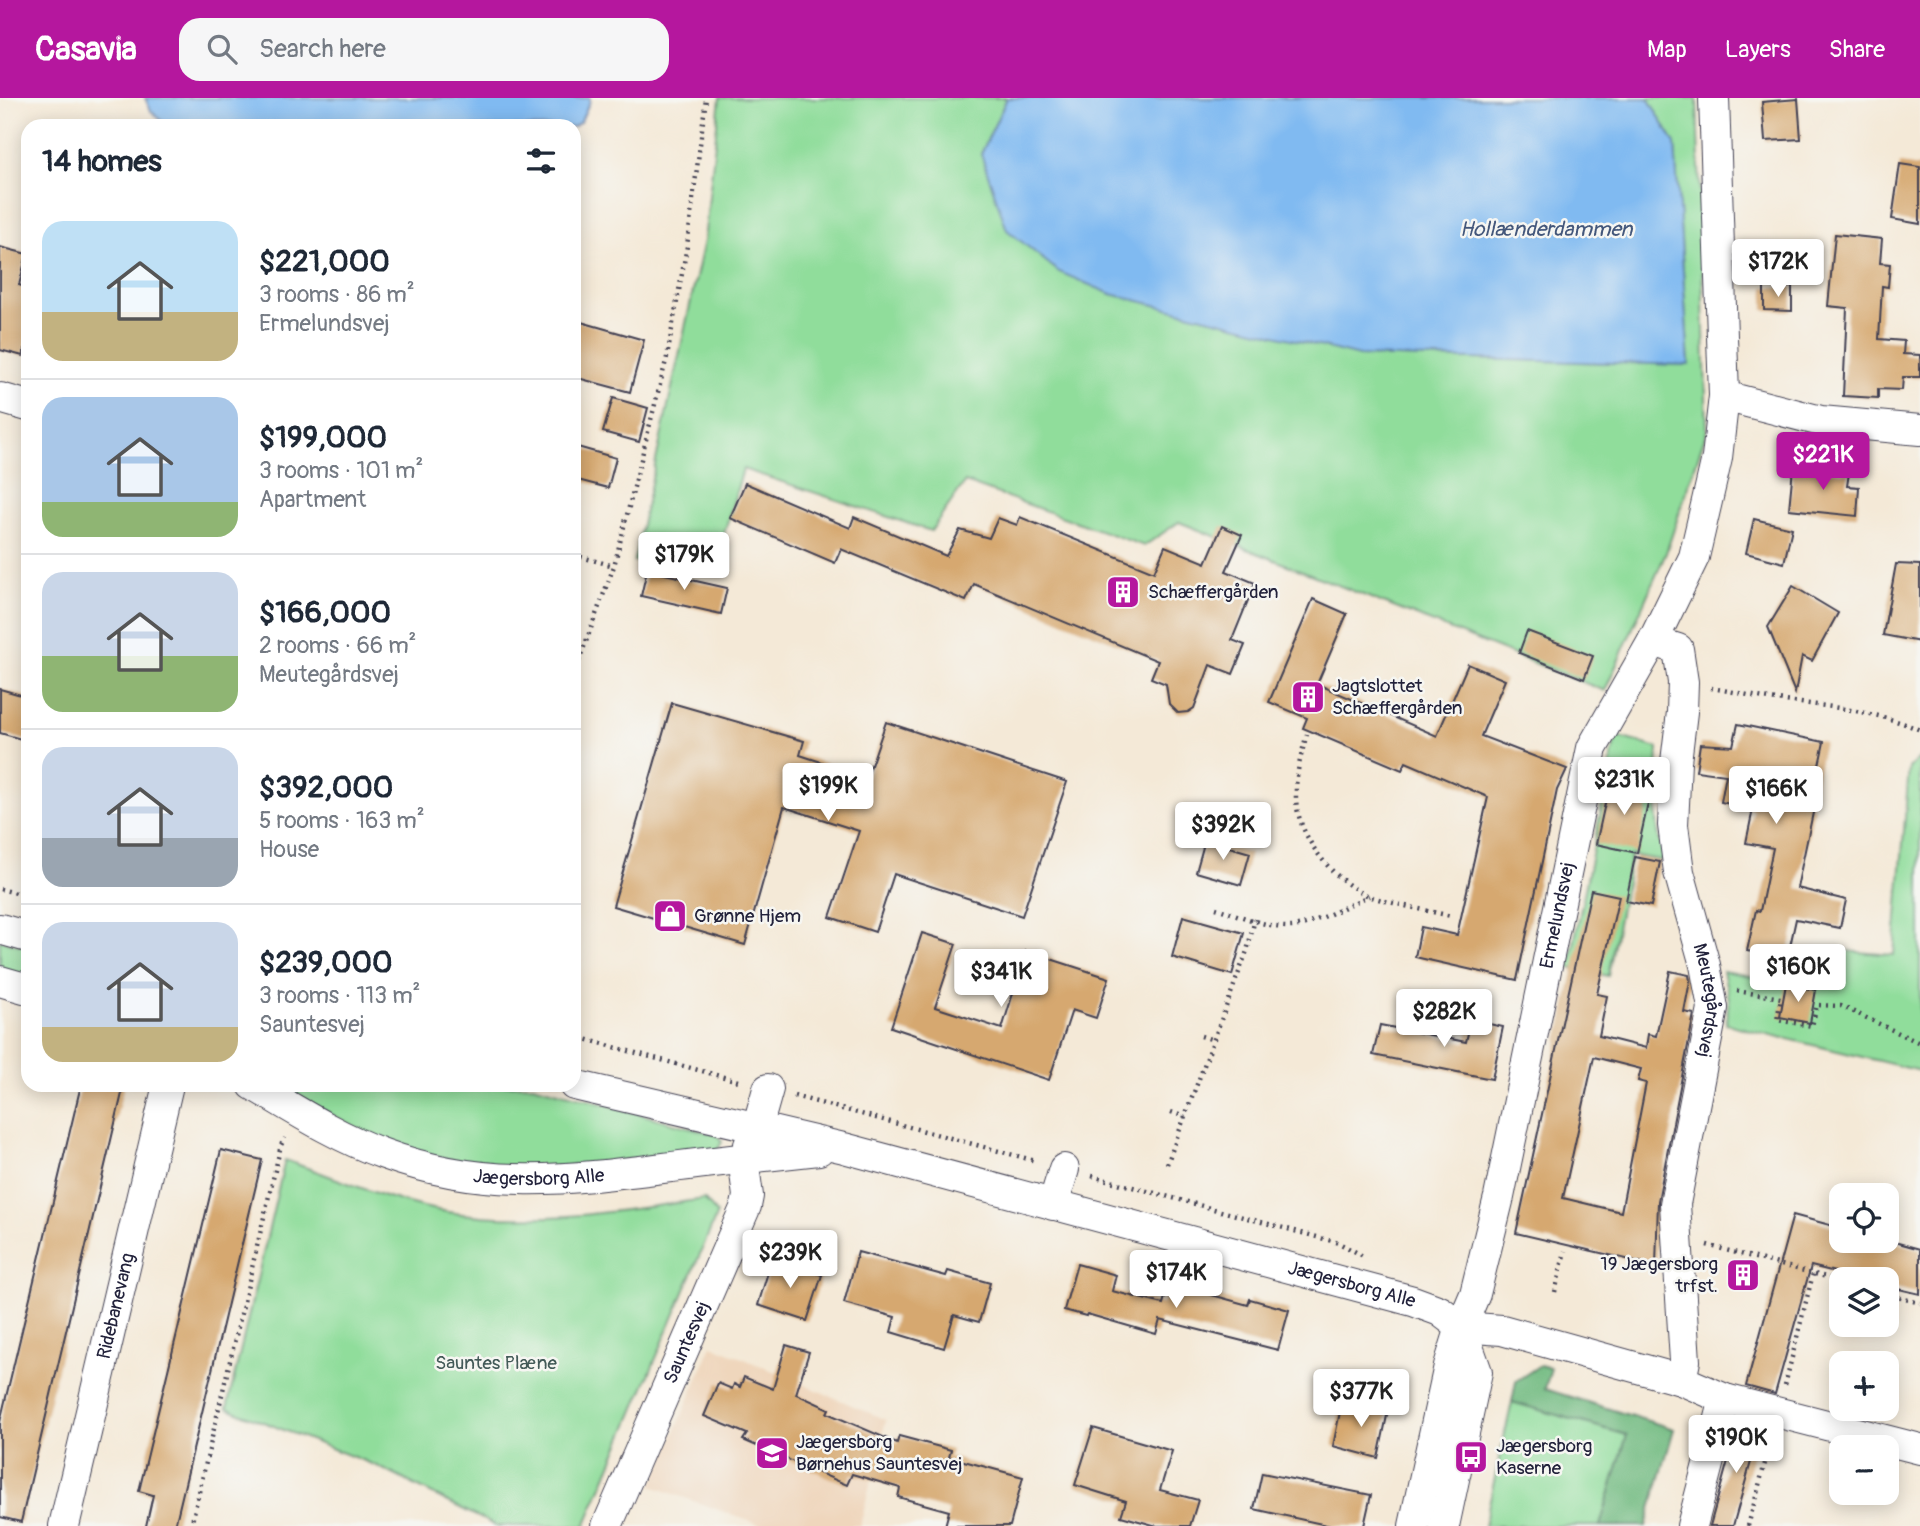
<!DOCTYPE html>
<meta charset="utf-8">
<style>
body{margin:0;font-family:Pangolin,sans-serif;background:#f6f6f7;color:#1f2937;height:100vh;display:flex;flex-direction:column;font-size:26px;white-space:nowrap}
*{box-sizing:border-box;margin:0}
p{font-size:23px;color:#747a83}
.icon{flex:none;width:38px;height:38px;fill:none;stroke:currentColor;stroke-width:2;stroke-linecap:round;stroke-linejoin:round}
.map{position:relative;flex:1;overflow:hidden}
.sheet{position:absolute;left:21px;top:21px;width:560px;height:973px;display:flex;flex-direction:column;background:#fff;border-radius:21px;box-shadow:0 4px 18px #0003}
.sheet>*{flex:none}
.fabs{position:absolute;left:1829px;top:1085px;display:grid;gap:14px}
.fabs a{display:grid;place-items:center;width:70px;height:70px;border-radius:14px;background:#fff;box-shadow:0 4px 18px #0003;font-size:35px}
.price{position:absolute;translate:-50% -60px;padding:0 16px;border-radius:7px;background:#fff;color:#222;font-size:23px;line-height:46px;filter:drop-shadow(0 2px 4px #0008)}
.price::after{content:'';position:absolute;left:50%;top:42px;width:21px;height:16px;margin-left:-10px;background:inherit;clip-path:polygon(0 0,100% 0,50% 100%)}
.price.selected{background:#b5179e;color:#fff}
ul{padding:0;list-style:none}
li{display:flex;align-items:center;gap:21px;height:175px;padding:0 21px}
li+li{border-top:2px solid #e0e1e3}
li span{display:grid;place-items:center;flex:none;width:196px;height:140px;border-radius:21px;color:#555}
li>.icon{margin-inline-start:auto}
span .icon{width:84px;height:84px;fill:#fffc;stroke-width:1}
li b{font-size:30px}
h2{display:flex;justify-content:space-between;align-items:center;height:84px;padding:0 21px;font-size:30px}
header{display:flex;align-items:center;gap:42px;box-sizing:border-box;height:98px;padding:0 35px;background:#b5179e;color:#fff}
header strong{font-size:33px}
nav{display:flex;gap:38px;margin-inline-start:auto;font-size:24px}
.search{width:490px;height:63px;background:#f6f6f7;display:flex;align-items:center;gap:18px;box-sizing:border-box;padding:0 24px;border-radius:21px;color:#747a83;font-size:26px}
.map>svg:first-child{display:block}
.built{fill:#efd6bc}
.green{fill:#90dd9b;stroke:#59806b;stroke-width:2}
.forest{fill:#74bc83;stroke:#4b6f5f;stroke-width:2}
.water{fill:#80baf1;stroke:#516e96;stroke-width:2}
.building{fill:#d6a870;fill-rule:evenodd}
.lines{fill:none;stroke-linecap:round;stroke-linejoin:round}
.minor-casing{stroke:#424052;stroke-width:32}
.path{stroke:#424052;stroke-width:4.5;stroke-dasharray:2 5;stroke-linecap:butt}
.minor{stroke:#fff;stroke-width:30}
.labels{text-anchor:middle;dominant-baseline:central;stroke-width:5;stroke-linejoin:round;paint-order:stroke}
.poi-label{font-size:19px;fill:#22223b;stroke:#f6f6f2;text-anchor:start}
.street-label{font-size:19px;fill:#22223b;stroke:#f6f6f2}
.park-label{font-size:19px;fill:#435a58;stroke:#f6f6f2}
.water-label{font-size:21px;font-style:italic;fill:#43577b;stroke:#f6f6f2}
</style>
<header>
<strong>Casavia</strong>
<div class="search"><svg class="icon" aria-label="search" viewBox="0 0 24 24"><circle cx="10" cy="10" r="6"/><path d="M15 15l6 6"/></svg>Search here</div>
<nav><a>Map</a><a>Layers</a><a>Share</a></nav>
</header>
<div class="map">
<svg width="1920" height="1428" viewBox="0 0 1920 1428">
<rect width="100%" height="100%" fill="#f6f6f2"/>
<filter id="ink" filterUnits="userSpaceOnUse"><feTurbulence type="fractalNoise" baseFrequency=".0143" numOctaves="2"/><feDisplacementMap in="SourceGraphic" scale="14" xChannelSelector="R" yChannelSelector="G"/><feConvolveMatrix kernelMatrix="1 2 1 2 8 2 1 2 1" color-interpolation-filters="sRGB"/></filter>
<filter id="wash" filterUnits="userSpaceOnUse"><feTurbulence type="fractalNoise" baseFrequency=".00686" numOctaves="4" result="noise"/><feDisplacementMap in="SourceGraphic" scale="28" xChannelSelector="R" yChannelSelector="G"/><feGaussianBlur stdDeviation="1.57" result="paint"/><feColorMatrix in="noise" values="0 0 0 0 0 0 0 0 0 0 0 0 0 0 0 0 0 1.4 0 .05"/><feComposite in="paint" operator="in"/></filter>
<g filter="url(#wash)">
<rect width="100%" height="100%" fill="#f4e9d7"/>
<path class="built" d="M 712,1247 L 886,1322 L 860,1428 L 763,1428 L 652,1388 Z"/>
<g class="green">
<path d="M 720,0 L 1007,0 L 981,56 L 1359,258 L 1689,267 L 1675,46 L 1648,0 L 1697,0 L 1707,332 L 1666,455 L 1605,593 L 1179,424 L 1144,448 L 965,384 L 931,433 L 743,371 L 714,470 L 634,463 L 704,143 Z"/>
<path d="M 1616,638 L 1658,650 C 1657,687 1652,728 1665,763 L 1631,757 L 1608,878 L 1569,870 Z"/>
<path d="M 1920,659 L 1920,973 L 1726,926 L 1729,901 L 1723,873 L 1812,889 L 1821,851 L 1894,857 L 1909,670 Z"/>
<path d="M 0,842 L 28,849 L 28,882 L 0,874 Z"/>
<path d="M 272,987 L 533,987 L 710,1035 L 717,1037 L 722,1043 L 718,1052 L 511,1074 L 397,1050 Z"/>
<path d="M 285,1062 C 338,1080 392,1105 448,1114 C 534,1128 619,1113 704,1101 L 717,1116 L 585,1428 L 496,1428 L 377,1368 L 227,1310 Z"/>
<path d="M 1512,1304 L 1627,1337 L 1600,1428 L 1484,1428 Z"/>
</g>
<path class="forest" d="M 1540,1267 L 1551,1270 L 1545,1291 L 1674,1331 L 1646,1428 L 1600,1428 L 1627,1337 L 1512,1304 L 1516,1283 Z"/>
<g class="water">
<path d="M 145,0 L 590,0 L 590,3 L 581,23 L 574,29 L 167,28 L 151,13 Z"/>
<path d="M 1007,0 L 1648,0 L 1675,46 L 1689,267 L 1359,258 L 1111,196 L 1059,174 L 1007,132 L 981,56 Z"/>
</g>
<g id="blocks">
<g class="building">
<path d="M 1798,1 L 1801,41 L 1765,43 L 1762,4 Z"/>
<path d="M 1900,66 L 1920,69 L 1920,126 L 1892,121 Z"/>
<path d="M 1835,136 L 1882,141 L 1880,165 L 1890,166 L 1888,189 L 1882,188 L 1879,241 L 1904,243 L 1903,256 L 1920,257 L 1920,279 L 1903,279 L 1902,292 L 1878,291 L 1878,300 L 1843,298 L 1847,210 L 1828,208 Z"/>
<path d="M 0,149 L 27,156 L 19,187 L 28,190 L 28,237 L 23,258 L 0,252 Z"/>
<path d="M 1764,189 L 1792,189 L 1792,213 L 1764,212 Z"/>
<path d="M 574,222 L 644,242 L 630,294 L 574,279 Z"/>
<path d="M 613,300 L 648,310 L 639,344 L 603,334 Z"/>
<path d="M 574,348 L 616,360 L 608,390 L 574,381 Z"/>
<path d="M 1793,370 L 1849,375 L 1847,388 L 1859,389 L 1857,418 L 1789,411 Z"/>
<path d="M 745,385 L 850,430 L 854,419 L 946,458 L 960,432 L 989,440 L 998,420 L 1017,427 L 1020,419 L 1154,474 L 1165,448 L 1206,465 L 1222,428 L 1242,437 L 1226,473 L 1255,485 L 1232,542 L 1245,547 L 1233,576 L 1210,567 L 1194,610 L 1188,614 L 1178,615 L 1169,606 L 1166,586 L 1151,580 L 1158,563 L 974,486 L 966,503 L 841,451 L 835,465 L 730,420 Z"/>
<path d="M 1754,421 L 1792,430 L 1784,465 L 1746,455 Z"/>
<path d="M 1896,466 L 1920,467 L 1920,544 L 1883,537 Z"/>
<path d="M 647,472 L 727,490 L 721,516 L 641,498 Z"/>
<path d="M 1793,488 L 1838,515 L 1812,563 L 1802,558 L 1795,595 L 1768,529 Z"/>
<path d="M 1313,501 L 1347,516 L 1317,586 L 1437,638 L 1468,566 L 1505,582 L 1481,638 L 1567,671 L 1557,692 L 1517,882 L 1415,859 L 1421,829 L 1457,837 L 1488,699 L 1406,664 L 1402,672 L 1303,630 L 1307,620 L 1269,604 Z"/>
<path d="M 1527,533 L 1593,558 L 1584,581 L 1519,555 Z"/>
<path d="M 0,591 L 28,599 L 28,643 L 0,635 Z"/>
<path d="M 672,605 L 804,643 L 800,657 L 867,679 L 886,624 L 1067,684 L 1022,818 L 894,776 L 875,834 L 830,819 L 859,733 L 784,709 L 745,847 L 613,808 Z"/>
<path d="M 1738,626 L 1824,644 L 1810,709 L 1814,710 L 1797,790 L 1846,802 L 1840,830 L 1796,821 L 1787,862 L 1747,853 L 1756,812 L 1760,813 L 1773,750 L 1746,745 L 1753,711 L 1721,704 L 1726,677 L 1696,673 L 1700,646 L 1733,648 Z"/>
<path d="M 1610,683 L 1651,692 L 1637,755 L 1596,746 Z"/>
<path d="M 1205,742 L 1250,755 L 1241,787 L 1196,774 Z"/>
<path d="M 1635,759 L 1660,764 L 1651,808 L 1626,803 Z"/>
<path d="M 1591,792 L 1619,798 L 1597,896 L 1607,898 L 1599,938 L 1646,950 L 1648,936 L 1656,938 L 1670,873 L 1689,877 L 1690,883 L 1684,914 L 1694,916 L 1658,1103 L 1656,1168 L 1516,1135 ZM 1594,959 L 1641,971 L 1638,983 L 1646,985 L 1621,1114 L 1563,1100 Z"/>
<path d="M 1183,818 L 1244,835 L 1232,877 L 1172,859 Z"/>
<path d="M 922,835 L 956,846 L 935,909 L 1002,931 L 1026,853 L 1109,880 L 1096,920 L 1072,912 L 1049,982 L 891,929 Z"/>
<path d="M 1786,886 L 1816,892 L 1810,925 L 1780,919 Z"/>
<path d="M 1471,922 L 1503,929 L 1492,981 L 1373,957 L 1380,927 L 1466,944 Z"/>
<path d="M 81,987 L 124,987 L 21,1424 L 0,1419 L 0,1324 Z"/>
<path d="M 221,1052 L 262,1062 L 175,1428 L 146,1428 L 153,1397 L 139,1393 Z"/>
<path d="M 1793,1117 L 1841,1130 L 1841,1143 L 1891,1143 L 1920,1151 L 1920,1196 L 1886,1188 L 1886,1181 L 1863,1181 L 1811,1168 L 1775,1296 L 1746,1288 Z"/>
<path d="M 858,1154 L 946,1178 L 948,1173 L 990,1185 L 979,1224 L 954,1217 L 944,1250 L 891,1234 L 895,1219 L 844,1205 Z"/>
<path d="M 772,1161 L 822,1177 L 807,1223 L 758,1207 Z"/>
<path d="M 1077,1166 L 1116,1177 L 1112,1193 L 1163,1206 L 1169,1185 L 1248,1207 L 1250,1201 L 1289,1212 L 1278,1252 L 1160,1222 L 1156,1236 L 1087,1216 L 1086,1218 L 1064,1212 Z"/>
<path d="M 786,1247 L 809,1254 L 796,1296 L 829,1311 L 827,1315 L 897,1345 L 899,1338 L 951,1352 L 949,1359 L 1023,1379 L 1010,1428 L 945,1428 L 949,1413 L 898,1399 L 900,1390 L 852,1376 L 847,1387 L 743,1342 L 747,1336 L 704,1318 L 718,1285 L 732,1291 L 734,1286 L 740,1289 L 744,1279 L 773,1291 Z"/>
<path d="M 1342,1304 L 1388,1313 L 1378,1360 L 1333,1348 Z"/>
<path d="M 1739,1323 L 1761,1328 L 1733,1428 L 1710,1428 Z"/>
<path d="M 1093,1330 L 1172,1353 L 1160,1392 L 1198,1402 L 1190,1428 L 1157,1428 L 1121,1418 L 1126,1403 L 1075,1387 Z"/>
<path d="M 1262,1375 L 1371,1397 L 1364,1428 L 1331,1428 L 1254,1411 Z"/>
</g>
</g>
</g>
<g filter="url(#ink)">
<use href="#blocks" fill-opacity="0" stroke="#424052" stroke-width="2"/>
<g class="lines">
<g class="minor-casing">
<g id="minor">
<path d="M 1724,298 L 1821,323 L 1920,332"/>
<path d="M 0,300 L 28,308"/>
<path id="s1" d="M 1653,543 L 1678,551 L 1683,584 L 1682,614 L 1676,664 L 1673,727 L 1679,774 L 1705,867 L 1713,910 L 1675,1106 L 1685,1263 L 1681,1282"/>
<path d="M 0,831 L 28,839"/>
<path d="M 0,883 L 28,891"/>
<path id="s2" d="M 253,987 C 295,1012 337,1039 384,1056 C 484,1093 569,1082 672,1069 C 721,1063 770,1057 819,1052"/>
<path id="s3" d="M 574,987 L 844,1050 L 1413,1203 L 1440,1213 L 1461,1229 L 1502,1232 L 1681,1282 L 1725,1301 L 1920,1351"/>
<path d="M 749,1047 L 757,1030 L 768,991"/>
<path d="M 1053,1107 L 1064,1071"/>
<path id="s4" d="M 64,1428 L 168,987"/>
<path id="s5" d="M 607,1428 L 746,1108 L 748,1098 L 743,1060"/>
<path id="s6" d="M 1414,1428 L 1449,1268 L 1461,1229 L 1475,1196 L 1499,1099 L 1592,650 L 1653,543 L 1694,459 L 1717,360 L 1724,298 L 1714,0"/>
<path d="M 1444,1428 L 1477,1274 L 1461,1229"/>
<path d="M 1692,1428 L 1725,1301"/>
</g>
</g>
<g class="path">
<path d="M 574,457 L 614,468"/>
<path d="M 574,576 L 614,468 L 667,259 L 687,148 L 706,0"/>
<path d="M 1711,590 C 1731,593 1751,598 1770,601 C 1821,608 1872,611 1920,632"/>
<path d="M 1307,636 C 1301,657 1295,678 1296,700 C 1297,739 1336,787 1372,799 C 1397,807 1425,812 1451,818"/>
<path d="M 0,791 L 28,798"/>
<path d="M 1216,810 C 1239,817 1267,830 1291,829 C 1311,828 1349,806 1369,798"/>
<path d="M 1737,893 L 1781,900 L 1777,922 L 1812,928 L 1817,907 L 1841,908 L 1920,945"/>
<path d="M 574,938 L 742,984"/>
<path d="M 1201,938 L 1214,942"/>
<path d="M 794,998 L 1036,1063"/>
<path d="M 1171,1014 L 1185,1019"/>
<path d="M 1167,1066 L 1247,853 L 1255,821"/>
<path d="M 1092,1078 L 1339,1145 L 1365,1159"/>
<path d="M 1707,1147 L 1841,1183"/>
<path d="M 1555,1194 L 1565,1153"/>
<path d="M 1886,1196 L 1920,1205"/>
<path d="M 1785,1287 L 1813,1176"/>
<path d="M 191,1428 L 281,1047 L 285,1040"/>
<path d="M 1748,1428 L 1771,1343"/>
</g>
<use href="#minor" class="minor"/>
</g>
</g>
<defs>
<g id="building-square" transform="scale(1.75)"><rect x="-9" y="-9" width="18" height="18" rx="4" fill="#b5179e" stroke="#f6f6f2"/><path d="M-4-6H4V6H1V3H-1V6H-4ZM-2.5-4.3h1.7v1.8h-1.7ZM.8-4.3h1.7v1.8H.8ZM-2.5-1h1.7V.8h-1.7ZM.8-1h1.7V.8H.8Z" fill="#fff"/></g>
<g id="shop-square" transform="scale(1.75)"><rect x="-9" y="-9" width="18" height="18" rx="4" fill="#b5179e" stroke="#f6f6f2"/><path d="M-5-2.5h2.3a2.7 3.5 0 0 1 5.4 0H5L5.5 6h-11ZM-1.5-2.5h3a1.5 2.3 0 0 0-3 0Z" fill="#fff"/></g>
<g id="school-square" transform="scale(1.75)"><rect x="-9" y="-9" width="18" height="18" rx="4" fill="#b5179e" stroke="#f6f6f2"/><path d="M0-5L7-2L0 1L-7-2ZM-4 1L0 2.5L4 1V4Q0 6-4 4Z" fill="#fff"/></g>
<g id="bus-square" transform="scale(1.75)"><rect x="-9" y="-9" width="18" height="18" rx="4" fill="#b5179e" stroke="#f6f6f2"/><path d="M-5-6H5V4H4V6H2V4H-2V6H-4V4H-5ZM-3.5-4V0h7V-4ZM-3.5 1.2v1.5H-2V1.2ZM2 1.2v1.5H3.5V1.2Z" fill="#fff"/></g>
</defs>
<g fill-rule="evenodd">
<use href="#building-square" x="1123" y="494"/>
<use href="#building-square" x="1308" y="599"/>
<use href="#shop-square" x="670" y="818"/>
<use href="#building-square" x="1743" y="1177"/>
<use href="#school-square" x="772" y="1355"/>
<use href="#bus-square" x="1471" y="1359"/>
</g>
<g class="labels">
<g class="poi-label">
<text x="1148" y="494">Schæffergården</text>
<text x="1332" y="588">Jagtslottet<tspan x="1332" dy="22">Schæffergården</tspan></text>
<text x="694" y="818">Grønne Hjem</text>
<text x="1718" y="1166" text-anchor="end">19 Jægersborg<tspan x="1718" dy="22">trfst.</tspan></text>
<text x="796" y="1344">Jægersborg<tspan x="796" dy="22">Børnehus Sauntesvej</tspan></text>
<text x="1496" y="1348">Jægersborg<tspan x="1496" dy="22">Kaserne</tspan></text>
</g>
<g class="street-label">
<text stroke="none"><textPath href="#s6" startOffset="628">Ermelundsvej</textPath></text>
<text stroke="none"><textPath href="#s1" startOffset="383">Meutegårdsvej</textPath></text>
<text stroke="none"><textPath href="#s2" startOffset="306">Jægersborg Alle</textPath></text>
<text stroke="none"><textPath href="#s3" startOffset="803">Jægersborg Alle</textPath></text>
<text stroke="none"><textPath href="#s4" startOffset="226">Ridebanevang</textPath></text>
<text stroke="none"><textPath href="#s5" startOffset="200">Sauntesvej</textPath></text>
</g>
<g class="park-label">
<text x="496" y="1265">Sauntes Plæne</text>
</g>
<g class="water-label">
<text x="1546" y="131">Hollænderdammen</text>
</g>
</g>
</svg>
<div class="fabs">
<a><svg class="icon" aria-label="locate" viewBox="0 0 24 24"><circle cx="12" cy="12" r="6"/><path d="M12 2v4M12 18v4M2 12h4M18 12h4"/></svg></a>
<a><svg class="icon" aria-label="layers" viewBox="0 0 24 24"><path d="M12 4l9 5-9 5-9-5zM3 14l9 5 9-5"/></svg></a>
<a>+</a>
<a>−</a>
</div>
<b class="price" style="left:1778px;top:201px">$172K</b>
<b class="price selected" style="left:1823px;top:394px">$221K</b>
<b class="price" style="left:684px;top:494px">$179K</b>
<b class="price" style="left:1624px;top:719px">$231K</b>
<b class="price" style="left:828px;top:725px">$199K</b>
<b class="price" style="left:1776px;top:728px">$166K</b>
<b class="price" style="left:1223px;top:764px">$392K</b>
<b class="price" style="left:1798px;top:906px">$160K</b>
<b class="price" style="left:1001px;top:911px">$341K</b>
<b class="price" style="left:1444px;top:951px">$282K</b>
<b class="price" style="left:790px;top:1192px">$239K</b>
<b class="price" style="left:1176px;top:1212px">$174K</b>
<b class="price" style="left:1361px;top:1331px">$377K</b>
<b class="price" style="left:1736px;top:1377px">$190K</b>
<section class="sheet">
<h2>14 homes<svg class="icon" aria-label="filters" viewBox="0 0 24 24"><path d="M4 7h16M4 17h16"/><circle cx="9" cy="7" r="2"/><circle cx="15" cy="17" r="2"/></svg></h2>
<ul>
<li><span style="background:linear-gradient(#bfe0f5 65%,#c2b280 0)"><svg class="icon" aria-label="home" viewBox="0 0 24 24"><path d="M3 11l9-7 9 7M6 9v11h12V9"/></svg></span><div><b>$221,000</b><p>3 rooms · 86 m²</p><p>Ermelundsvej</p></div></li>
<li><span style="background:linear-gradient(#a9c7e8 75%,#8fb573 0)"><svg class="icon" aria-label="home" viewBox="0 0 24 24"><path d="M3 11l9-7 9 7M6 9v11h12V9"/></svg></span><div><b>$199,000</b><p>3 rooms · 101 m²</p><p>Apartment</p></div></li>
<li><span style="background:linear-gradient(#c9d6e8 60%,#8fb573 0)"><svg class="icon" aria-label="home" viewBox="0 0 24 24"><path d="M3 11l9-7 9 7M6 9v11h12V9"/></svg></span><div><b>$166,000</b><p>2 rooms · 66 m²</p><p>Meutegårdsvej</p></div></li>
<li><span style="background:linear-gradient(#c9d6e8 65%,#9aa5b1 0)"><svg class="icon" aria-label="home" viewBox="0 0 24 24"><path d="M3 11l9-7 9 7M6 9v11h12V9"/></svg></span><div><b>$392,000</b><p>5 rooms · 163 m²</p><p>House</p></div></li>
<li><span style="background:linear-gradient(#c9d6e8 75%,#c2b280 0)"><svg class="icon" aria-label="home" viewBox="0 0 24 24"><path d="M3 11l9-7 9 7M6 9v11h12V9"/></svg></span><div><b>$239,000</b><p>3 rooms · 113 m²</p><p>Sauntesvej</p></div></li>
</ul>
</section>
</div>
